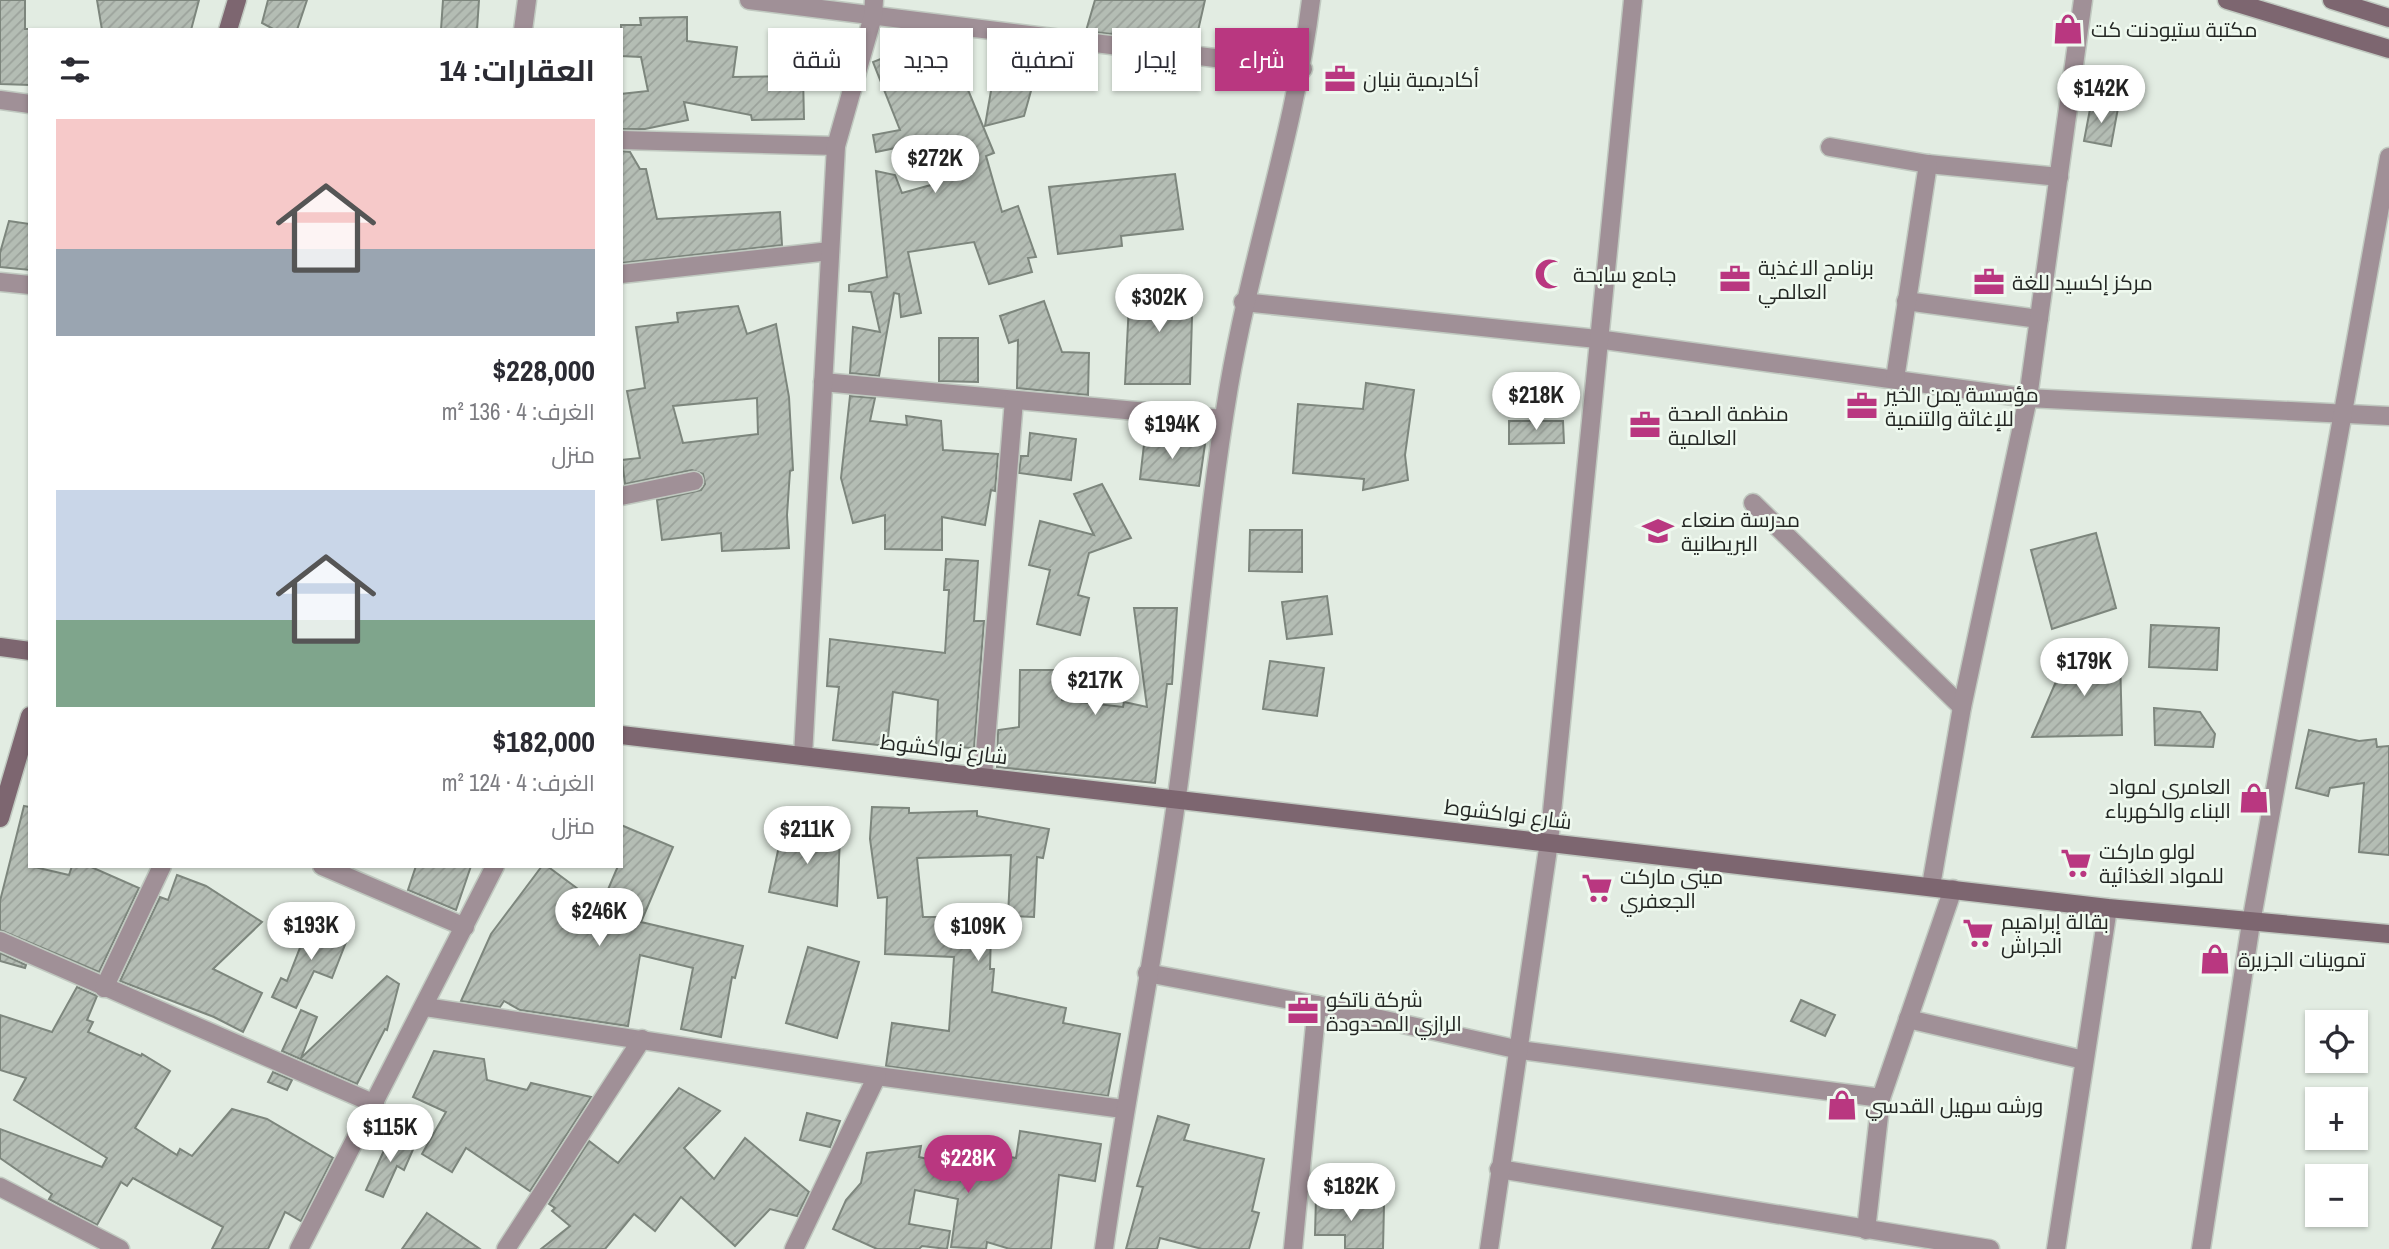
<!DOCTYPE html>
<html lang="ar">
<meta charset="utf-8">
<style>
body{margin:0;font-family:"Archivo Narrow",Cairo,sans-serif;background:#f2f2f3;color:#2b2b33;direction:rtl;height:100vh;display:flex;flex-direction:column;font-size:26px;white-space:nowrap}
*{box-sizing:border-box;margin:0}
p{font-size:23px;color:#7c7c81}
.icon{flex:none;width:38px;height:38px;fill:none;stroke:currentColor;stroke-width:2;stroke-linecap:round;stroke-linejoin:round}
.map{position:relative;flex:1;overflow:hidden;direction:ltr}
.details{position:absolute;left:28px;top:28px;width:595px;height:840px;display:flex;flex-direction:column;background:#fff;border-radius:0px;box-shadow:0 2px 5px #0004;direction:rtl}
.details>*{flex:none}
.hud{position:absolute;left:644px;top:28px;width:665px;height:63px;direction:rtl;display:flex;gap:14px}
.controls{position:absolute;left:2305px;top:1010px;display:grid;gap:14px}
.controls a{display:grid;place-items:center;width:63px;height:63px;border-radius:0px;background:#fff;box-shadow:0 2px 5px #0004;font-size:35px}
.price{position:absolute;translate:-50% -60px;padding:0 16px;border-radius:24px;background:#fff;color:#222;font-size:23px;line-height:46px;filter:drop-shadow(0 2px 4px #0008)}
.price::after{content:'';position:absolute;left:50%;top:42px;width:21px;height:16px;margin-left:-10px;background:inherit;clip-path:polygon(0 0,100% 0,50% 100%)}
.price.on{background:#b93780;color:#fff}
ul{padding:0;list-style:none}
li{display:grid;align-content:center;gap:14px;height:371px;padding:0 28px}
li span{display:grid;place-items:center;height:217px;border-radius:0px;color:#555}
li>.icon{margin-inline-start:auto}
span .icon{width:126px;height:126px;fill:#fffc;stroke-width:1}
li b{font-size:30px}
h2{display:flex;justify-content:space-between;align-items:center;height:84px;padding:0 28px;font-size:30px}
.pill{padding:0 24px;border-radius:0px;background:#fff;box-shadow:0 2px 5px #0004;font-size:24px;line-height:63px}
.pill.on{background:#b93780;color:#fff}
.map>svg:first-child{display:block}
.building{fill:url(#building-hatch);stroke:#7d867d;stroke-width:2;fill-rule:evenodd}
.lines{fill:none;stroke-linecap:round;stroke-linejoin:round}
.street-casing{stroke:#c0c9c0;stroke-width:21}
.secondary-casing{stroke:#c0c9c0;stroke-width:21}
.street{stroke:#a09097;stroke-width:18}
.secondary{stroke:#7d6670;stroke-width:18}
.labels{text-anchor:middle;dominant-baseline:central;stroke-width:5;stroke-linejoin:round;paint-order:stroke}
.poi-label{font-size:21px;fill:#242724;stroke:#eff9ef;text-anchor:start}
.street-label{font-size:21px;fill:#242724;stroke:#eff9ef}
</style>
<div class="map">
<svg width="2389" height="1249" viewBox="0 0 2389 1249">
<defs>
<pattern id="building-hatch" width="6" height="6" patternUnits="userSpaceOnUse" patternTransform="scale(1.75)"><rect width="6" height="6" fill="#b4bdb4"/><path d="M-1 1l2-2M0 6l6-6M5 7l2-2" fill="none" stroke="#9ba29b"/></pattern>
</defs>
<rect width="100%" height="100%" fill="#e2ece2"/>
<g class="building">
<path d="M 0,0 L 25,0 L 25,29 L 30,29 L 30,85 L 0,84 Z"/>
<path d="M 97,0 L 199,0 L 191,30 L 102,30 Z"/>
<path d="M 268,0 L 307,0 L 297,30 L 275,30 L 262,23 Z"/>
<path d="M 443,0 L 479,0 L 477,30 L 441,30 Z"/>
<path d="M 1095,0 L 1205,0 L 1195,44 L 1086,31 Z"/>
<path d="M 687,17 L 687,41 L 737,47 L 733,77 L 803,76 L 804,119 L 752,120 L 751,115 L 684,102 L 688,120 L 645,129 L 621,129 L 621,94 L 648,91 L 641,57 L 621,56 L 621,25 L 641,25 L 640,18 Z"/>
<path d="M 898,52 L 903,64 L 957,63 L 994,153 L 986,156 L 1002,212 L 1018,206 L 1036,257 L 1028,258 L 1032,272 L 989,284 L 974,242 L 908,252 L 921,313 L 901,317 L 899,294 L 894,293 L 879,376 L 850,373 L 853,327 L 880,332 L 871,292 L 849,291 L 849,285 L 887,277 L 876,171 L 895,175 L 902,193 L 938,183 L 920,143 L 876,152 L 873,135 L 900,130 L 873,62 Z"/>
<path d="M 994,73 L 1034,80 L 1024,116 L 985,126 Z"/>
<path d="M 2091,104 L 2118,108 L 2111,146 L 2084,141 Z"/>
<path d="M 621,151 L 630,152 L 640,169 L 646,169 L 657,219 L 780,212 L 782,245 L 621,263 Z"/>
<path d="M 1175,174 L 1183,229 L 1121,236 L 1122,246 L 1058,254 L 1049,187 Z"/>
<path d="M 9,221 L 30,224 L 30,270 L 0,267 L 0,253 Z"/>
<path d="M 1130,283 L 1193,284 L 1190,384 L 1125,384 Z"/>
<path d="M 1044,301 L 1062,352 L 1089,353 L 1088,395 L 1017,388 L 1018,340 L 1009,343 L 1000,316 Z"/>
<path d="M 738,306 L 747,334 L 776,324 L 789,397 L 793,470 L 790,471 L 787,515 L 789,548 L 722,551 L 721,533 L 662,540 L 657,500 L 701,490 L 705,484 L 703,474 L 692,470 L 625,484 L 622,460 L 640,458 L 627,391 L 645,388 L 636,327 L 678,322 L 677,313 ZM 757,398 L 758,434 L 683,443 L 673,406 Z"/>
<path d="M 939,338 L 978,338 L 978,382 L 939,381 Z"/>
<path d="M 1366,383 L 1414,390 L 1405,455 L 1408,480 L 1363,490 L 1364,479 L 1293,473 L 1298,404 L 1363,409 Z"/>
<path d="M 850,396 L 875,398 L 870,421 L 907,425 L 906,416 L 941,421 L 943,450 L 998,454 L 995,491 L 991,490 L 985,525 L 942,517 L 942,550 L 885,549 L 885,515 L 853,523 L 841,478 Z"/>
<path d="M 1509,421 L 1563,421 L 1564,443 L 1509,444 Z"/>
<path d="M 1030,433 L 1076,439 L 1071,480 L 1019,473 L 1021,456 L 1028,456 Z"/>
<path d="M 1145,436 L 1205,444 L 1199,486 L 1140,479 Z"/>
<path d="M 1102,484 L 1131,538 L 1089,553 L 1078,595 L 1089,598 L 1080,635 L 1037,624 L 1050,570 L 1029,565 L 1040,521 L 1094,535 L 1074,494 Z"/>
<path d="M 1250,530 L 1302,530 L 1302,572 L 1249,571 Z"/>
<path d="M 2096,533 L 2116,608 L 2052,629 L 2031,550 Z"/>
<path d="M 946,559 L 978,561 L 974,621 L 984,621 L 974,748 L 936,746 L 938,700 L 893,692 L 887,746 L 833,740 L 839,687 L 827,686 L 830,639 L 945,653 L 949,590 L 944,590 Z"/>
<path d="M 1327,596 L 1332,634 L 1287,639 L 1282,602 Z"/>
<path d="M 1134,608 L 1177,608 L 1172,684 L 1167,684 L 1155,783 L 997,767 L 998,730 L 1019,727 L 1020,670 L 1062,670 L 1062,700 L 1123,707 L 1124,702 L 1147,707 Z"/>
<path d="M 2151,625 L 2219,628 L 2217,670 L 2149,667 Z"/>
<path d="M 2070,649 L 2120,656 L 2122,735 L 2032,737 Z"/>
<path d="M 1270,661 L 1324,668 L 1317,716 L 1263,709 Z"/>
<path d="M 2154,708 L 2200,712 L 2215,734 L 2213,747 L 2155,745 Z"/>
<path d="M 2309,730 L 2359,741 L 2376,739 L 2377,747 L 2389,746 L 2389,855 L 2359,852 L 2364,783 L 2330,788 L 2328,796 L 2296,788 Z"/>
<path d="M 24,806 L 30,807 L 30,866 L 69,875 L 72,866 L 89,866 L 139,888 L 99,972 L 0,930 L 0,901 Z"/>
<path d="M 872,807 L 909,808 L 909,813 L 977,811 L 977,816 L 1049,829 L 1043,858 L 1037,857 L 1034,917 L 1008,916 L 1011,855 L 917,858 L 923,917 L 939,917 L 939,931 L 991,932 L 990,969 L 994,969 L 992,992 L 1066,1008 L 1063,1023 L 1120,1034 L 1108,1096 L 886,1066 L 892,1023 L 949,1031 L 954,957 L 885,954 L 887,897 L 878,898 L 870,839 Z"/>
<path d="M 784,823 L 840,837 L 837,906 L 769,892 Z"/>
<path d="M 621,825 L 673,847 L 641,922 L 743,946 L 735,978 L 732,977 L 721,1037 L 681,1029 L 693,968 L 640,955 L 628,1026 L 520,1010 L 504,1001 L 500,1007 L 461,1001 L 491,934 L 542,866 L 547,866 L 601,906 L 618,866 L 621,866 Z"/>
<path d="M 416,866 L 471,866 L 456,910 L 408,890 Z"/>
<path d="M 177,875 L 206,886 L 262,922 L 213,969 L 262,993 L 243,1032 L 214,1017 L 120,981 L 160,897 L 168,900 Z"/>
<path d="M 310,922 L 348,937 L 332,978 L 314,971 L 296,1008 L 272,997 L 281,978 L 287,981 Z"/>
<path d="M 808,947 L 859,962 L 837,1038 L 786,1023 Z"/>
<path d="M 0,953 L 26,965 L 25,968 L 0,961 Z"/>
<path d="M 387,976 L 399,984 L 387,1030 L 385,1029 L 357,1084 L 282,1051 L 301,1010 L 317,1017 L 301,1058 Z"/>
<path d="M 77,987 L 97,996 L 87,1020 L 93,1022 L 88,1032 L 141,1056 L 142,1054 L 170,1071 L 135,1128 L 177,1155 L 180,1149 L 192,1156 L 232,1109 L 267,1119 L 333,1158 L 301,1221 L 285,1212 L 268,1249 L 212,1249 L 223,1227 L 133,1178 L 127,1186 L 121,1182 L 97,1225 L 49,1199 L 52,1194 L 0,1158 L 0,1129 L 102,1167 L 107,1158 L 14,1100 L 26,1078 L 0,1070 L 0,1015 L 52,1032 Z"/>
<path d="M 1801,1000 L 1835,1015 L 1825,1036 L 1791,1021 Z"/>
<path d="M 434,1051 L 484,1059 L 487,1080 L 527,1090 L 531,1083 L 591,1097 L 530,1191 L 466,1148 L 452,1172 L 422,1154 L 446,1112 L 413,1097 Z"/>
<path d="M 273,1072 L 292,1080 L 287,1090 L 268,1082 Z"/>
<path d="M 679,1088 L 720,1111 L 684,1148 L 714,1179 L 745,1138 L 809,1192 L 797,1216 L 770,1209 L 735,1246 L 681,1197 L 655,1231 L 634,1214 L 605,1249 L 541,1249 L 570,1226 L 552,1211 L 555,1208 L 549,1204 L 589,1141 L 618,1163 Z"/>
<path d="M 807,1113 L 840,1121 L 830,1147 L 800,1140 Z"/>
<path d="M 1158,1116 L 1189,1125 L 1184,1140 L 1264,1159 L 1252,1211 L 1259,1213 L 1249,1249 L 1202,1249 L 1160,1238 L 1157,1249 L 1126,1249 L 1143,1187 L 1137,1186 Z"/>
<path d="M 1020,1131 L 1101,1144 L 1095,1181 L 1059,1175 L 1051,1249 L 1010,1249 L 987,1242 L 986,1249 L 951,1247 L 958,1199 L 915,1190 L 909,1224 L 950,1231 L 947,1249 L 922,1246 L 919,1249 L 877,1249 L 833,1229 L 846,1200 L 861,1183 L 867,1153 L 921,1146 L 919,1157 L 961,1167 L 964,1149 L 1016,1158 Z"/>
<path d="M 391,1135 L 415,1145 L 404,1170 L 397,1166 L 383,1197 L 366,1190 Z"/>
<path d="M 1316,1197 L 1339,1198 L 1338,1203 L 1384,1205 L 1383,1249 L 1345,1249 L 1345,1235 L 1315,1235 Z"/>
<path d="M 427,1213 L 480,1249 L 402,1249 Z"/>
</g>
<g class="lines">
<g class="street-casing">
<g id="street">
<path d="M 749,0 L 1303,69"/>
<path d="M 523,30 L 527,0"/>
<path d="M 0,100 L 30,104"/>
<path d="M 621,140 L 836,146"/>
<path d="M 1830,147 L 1928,164 L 2059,177"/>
<path d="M 621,274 L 830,251"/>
<path d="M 0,282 L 30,285"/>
<path d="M 1906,301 L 2039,319"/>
<path d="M 1243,302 L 1597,339 L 2028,398 L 2389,416"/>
<path d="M 1895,379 L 1928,164"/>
<path d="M 823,382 L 1223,419"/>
<path d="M 621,496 L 694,481"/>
<path d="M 1753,503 L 1962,707"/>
<path d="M 803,756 L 836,146 L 873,16 L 874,0"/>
<path d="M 983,777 L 1014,400"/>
<path d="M 322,866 L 465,927"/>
<path d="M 1931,886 L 1962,707 L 2028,398 L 2083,0"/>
<path d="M 0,941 L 375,1104"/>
<path d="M 1147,973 L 1317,1005 L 1520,1050 L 1881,1098"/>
<path d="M 104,988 L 162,866"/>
<path d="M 425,1007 L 877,1076 L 1123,1109"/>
<path d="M 1908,1019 L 2084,1060"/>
<path d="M 1499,1169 L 1990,1249"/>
<path d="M 0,1187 L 120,1249"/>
<path d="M 1866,1230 L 1881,1098 L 1953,889"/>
<path d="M 299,1249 L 495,866"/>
<path d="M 506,1249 L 642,1039"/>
<path d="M 794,1249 L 877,1076"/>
<path d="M 1104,1249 C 1125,1098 1156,948 1177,796 C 1196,660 1206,522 1229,386 C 1251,256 1295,131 1311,0"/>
<path d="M 1293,1249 L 1317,1005"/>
<path d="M 1489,1249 L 1549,842 L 1633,0"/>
<path d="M 2056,1249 L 2108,908"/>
<path d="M 2201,1249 L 2251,923 L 2389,157"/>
</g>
</g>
<g class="secondary-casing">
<g id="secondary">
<path d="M 2227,0 L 2389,49"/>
<path d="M 2332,0 L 2389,18"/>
<path d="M 228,30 L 237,0"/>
<path d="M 0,647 L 30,651"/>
<path d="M 621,735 L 2108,908 L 2389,934"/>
<path d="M 0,818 L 30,716"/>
</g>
</g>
<use href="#street" class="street"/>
<use href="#secondary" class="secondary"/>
</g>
<defs>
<g id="shop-bare" transform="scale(2.415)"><path d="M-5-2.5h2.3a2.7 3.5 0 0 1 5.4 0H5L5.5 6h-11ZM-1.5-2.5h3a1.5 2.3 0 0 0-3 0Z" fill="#b93780" stroke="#eff9ef" stroke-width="2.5" paint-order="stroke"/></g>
<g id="office-bare" transform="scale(2.415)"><path d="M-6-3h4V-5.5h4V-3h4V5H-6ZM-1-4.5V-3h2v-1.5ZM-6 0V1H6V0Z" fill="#b93780" stroke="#eff9ef" stroke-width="2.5" paint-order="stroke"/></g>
<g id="mosque-bare" transform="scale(2.415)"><path d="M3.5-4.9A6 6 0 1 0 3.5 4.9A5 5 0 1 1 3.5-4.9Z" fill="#b93780" stroke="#eff9ef" stroke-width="2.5" paint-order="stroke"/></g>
<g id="school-bare" transform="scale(2.415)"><path d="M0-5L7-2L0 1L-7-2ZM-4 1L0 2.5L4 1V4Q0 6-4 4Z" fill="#b93780" stroke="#eff9ef" stroke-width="2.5" paint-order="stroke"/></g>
<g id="supermarket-bare" transform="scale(2.415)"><path d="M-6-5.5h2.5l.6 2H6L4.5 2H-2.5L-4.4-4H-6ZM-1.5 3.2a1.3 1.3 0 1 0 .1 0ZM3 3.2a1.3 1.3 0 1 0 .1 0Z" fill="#b93780" stroke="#eff9ef" stroke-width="2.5" paint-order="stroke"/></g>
</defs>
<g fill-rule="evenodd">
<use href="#shop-bare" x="2068" y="29"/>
<use href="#office-bare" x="1340" y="79"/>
<use href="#mosque-bare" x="1550" y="274"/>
<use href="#office-bare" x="1735" y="279"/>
<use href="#office-bare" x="1989" y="282"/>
<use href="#office-bare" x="1862" y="406"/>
<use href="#office-bare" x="1645" y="425"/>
<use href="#school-bare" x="1658" y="531"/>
<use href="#shop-bare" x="2254" y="798"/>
<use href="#supermarket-bare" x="2076" y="863"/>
<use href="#supermarket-bare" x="1597" y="888"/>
<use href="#supermarket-bare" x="1978" y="933"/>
<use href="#shop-bare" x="2215" y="959"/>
<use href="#office-bare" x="1303" y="1011"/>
<use href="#shop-bare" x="1842" y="1105"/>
</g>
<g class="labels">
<g class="poi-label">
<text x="2091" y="29">مكتبة ستيودنت كت</text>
<text x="1363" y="79">أكاديمية بنيان</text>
<text x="1758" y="267">برنامج الاغذية<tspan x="1758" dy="24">العالمي</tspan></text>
<text x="1573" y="274">جامع سابحة</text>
<text x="2012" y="282">مركز إكسيد للغة</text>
<text x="1885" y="394">مؤسسة يمن الخير<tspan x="1885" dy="24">للإغاثة والتنمية</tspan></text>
<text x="1668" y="413">منظمة الصحة<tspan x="1668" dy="24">العالمية</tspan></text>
<text x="1681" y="519">مدرسة صنعاء<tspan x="1681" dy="24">البريطانية</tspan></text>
<text x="2231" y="786" text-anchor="end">العامري لمواد<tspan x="2231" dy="24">البناء والكهرباء</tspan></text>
<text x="2099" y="851">لولو ماركت<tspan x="2099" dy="24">للمواد الغذائية</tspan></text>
<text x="1620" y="876">ميني ماركت<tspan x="1620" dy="24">الجعفري</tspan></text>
<text x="2001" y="921">بقالة إبراهيم<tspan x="2001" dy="24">الجراش</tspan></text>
<text x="2238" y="959">تموينات الجزيرة</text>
<text x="1326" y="999">شركة ناتكو<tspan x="1326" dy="24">الرازي المحدودة</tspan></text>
<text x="1865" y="1105">ورشه سهيل القدسي</text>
</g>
<g class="street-label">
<text transform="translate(944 749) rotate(7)">شارع نواكشوط</text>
<text transform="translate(1508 814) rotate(7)">شارع نواكشوط</text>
</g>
</g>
</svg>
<div class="controls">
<a><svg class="icon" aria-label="locate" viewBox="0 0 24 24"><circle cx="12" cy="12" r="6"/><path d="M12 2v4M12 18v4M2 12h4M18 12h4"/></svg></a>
<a>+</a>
<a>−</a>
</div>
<b class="price" style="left:2101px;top:125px">$142K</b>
<b class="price" style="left:935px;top:195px">$272K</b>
<b class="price" style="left:1159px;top:334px">$302K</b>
<b class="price" style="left:1536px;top:432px">$218K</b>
<b class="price" style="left:1172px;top:461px">$194K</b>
<b class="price" style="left:2084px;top:698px">$179K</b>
<b class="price" style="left:1095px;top:717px">$217K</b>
<b class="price" style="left:807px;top:866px">$211K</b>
<b class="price" style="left:599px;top:948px">$246K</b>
<b class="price" style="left:311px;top:962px">$193K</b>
<b class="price" style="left:978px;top:963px">$109K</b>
<b class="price" style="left:390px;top:1164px">$115K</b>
<b class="price on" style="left:968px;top:1195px">$228K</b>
<b class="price" style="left:1351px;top:1223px">$182K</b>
<div class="hud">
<a class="pill on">شراء</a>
<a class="pill">إيجار</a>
<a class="pill">تصفية</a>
<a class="pill">جديد</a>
<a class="pill">شقة</a>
</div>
<section class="details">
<h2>العقارات: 14<svg class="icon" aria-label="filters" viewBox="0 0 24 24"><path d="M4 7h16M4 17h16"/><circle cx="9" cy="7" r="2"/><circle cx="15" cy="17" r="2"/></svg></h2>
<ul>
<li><span style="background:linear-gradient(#f6c9c9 60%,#9aa5b1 0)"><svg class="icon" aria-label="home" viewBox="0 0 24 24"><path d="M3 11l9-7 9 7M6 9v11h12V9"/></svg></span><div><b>$228,000</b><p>الغرف: 4 · 136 m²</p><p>منزل</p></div></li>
<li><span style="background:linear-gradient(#c9d6e8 60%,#7fa58c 0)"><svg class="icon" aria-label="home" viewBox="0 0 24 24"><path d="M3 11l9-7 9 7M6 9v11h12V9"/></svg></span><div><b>$182,000</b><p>الغرف: 4 · 124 m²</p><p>منزل</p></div></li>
</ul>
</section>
</div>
